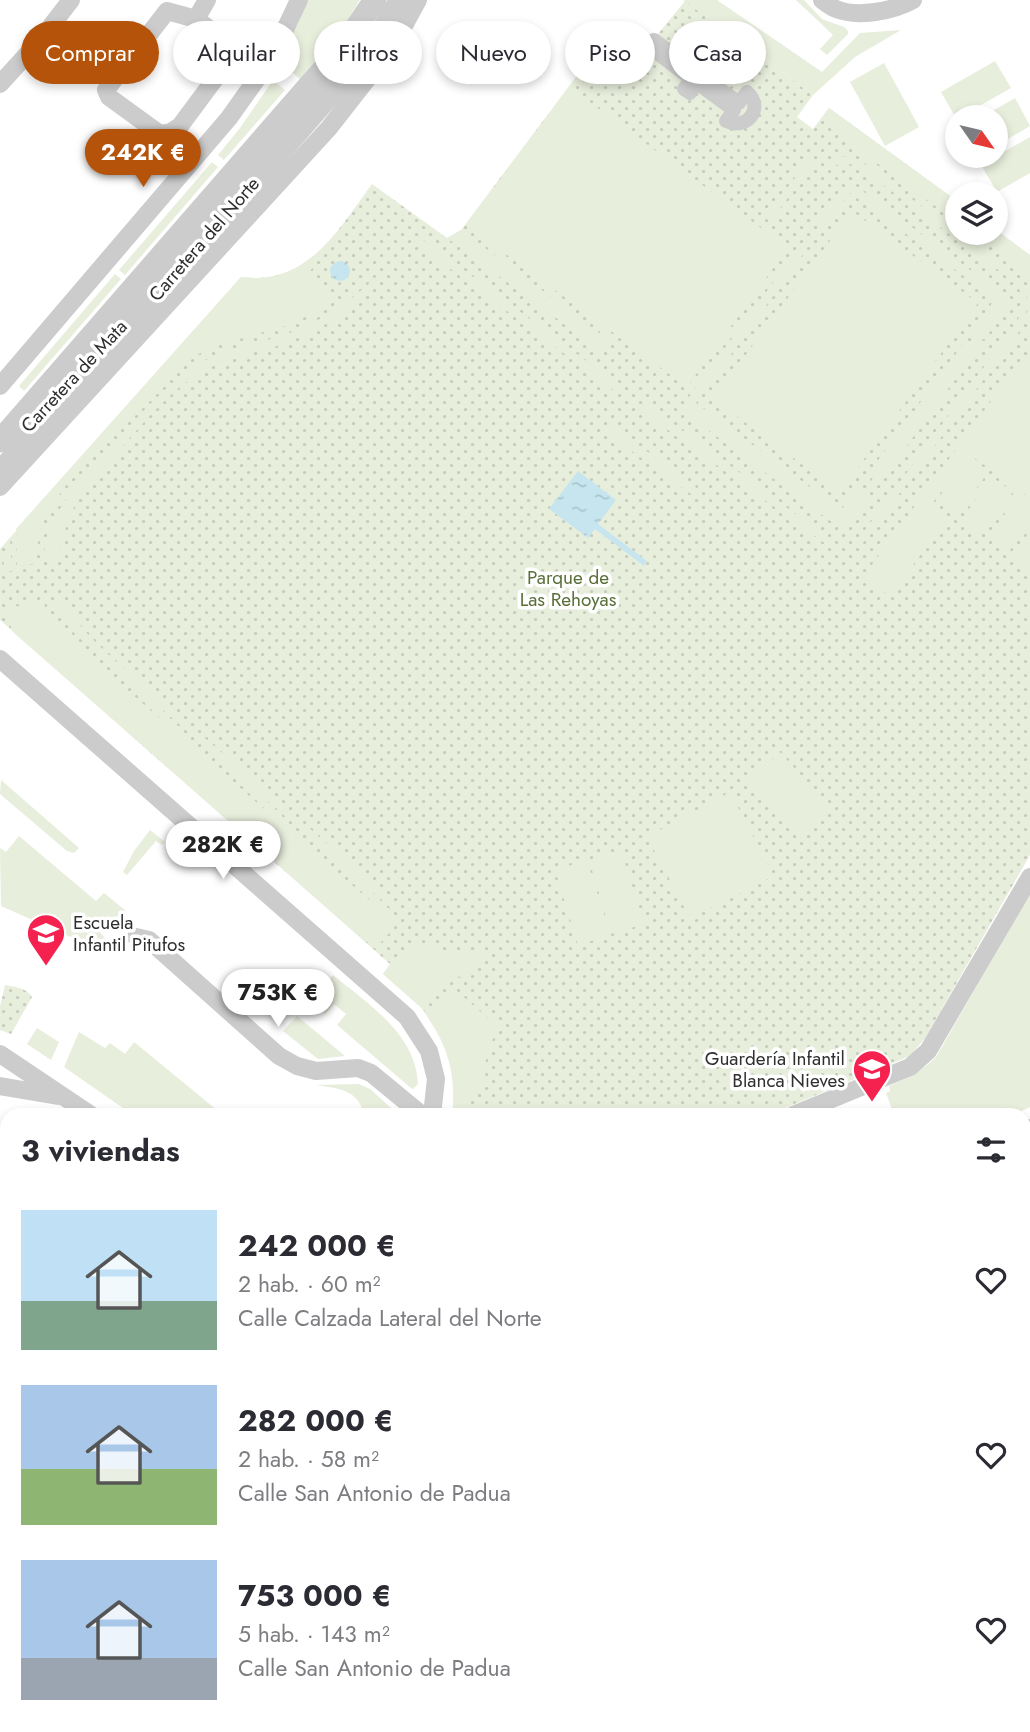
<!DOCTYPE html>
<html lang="es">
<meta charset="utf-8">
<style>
body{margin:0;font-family:Jost,sans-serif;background:#f2f2f3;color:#2b2b33;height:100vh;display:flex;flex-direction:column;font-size:26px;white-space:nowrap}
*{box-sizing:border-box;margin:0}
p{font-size:23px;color:#7c7c81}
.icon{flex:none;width:38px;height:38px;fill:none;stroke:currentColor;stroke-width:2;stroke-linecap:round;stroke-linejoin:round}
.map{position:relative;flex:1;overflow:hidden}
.details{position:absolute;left:0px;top:1108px;width:1031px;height:625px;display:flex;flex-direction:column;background:#fff;border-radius:21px 21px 0 0;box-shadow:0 4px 10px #0003}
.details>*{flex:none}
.top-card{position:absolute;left:21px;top:21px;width:989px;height:63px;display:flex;gap:14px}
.needle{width:46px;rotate:124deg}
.controls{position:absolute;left:945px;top:105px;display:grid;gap:14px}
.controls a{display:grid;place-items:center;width:63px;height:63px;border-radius:50%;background:#fff;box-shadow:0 4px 10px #0003;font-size:35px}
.price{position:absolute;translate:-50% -60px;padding:0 16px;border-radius:24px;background:#fff;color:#222;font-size:23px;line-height:46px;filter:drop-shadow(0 2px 4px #0008)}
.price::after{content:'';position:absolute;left:50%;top:42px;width:21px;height:16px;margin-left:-10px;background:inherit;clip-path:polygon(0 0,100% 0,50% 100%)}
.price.active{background:#b45309;color:#fff}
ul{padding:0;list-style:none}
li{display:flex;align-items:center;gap:21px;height:175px;padding:0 21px}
li span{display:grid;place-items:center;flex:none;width:196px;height:140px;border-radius:0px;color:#555}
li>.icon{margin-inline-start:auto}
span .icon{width:84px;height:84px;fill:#fffc;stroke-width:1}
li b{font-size:30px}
h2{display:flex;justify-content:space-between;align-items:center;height:84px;padding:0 21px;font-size:30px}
.chip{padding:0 24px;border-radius:32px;background:#fff;box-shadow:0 4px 10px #0003;font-size:24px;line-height:63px}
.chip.active{background:#b45309;color:#fff}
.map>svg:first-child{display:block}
.grass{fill:url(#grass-dots)}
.garden{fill:#e8eedc}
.water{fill:url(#water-ripples)}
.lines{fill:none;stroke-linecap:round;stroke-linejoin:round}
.pedestrian{stroke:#ccc;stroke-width:14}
.minor{stroke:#ccc;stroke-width:18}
.tertiary{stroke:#ccc;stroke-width:23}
.labels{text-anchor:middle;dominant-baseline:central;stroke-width:7;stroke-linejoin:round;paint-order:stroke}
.street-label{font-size:19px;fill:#2f2f2f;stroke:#fff}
.park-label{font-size:19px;fill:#5a6f38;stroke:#fff}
.poi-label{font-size:19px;fill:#2f2f2f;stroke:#fff;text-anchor:start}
</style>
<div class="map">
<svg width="1030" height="1732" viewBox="0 0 1030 1732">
<defs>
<pattern id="grass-dots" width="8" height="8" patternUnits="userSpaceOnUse" patternTransform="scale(1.75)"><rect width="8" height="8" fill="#e8eedc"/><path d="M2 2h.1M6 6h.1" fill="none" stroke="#c7ccbd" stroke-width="1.8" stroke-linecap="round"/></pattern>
<pattern id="water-ripples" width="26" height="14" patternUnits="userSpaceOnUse" patternTransform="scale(1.75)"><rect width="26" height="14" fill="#c6e5ef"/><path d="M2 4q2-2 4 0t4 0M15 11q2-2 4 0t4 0" fill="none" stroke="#aac5cd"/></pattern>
</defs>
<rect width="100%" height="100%" fill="#fff"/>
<g class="grass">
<path d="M 685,1 L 813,95 L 797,117 L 813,129 L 829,108 L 957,201 L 957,233 L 996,233 L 996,230 L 1030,255 L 1030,855 L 925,1038 L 911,1055 L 903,1059 L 768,1115 L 452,1115 C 458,1077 448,1041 424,1011 C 412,997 396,986 383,974 L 390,964 L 0,620 L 0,549 L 241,277 C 308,286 338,230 372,184 L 447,238 L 461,230 L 588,61 L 619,81 Z"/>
<path d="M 5,985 C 15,987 27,988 32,997 L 11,1034 L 0,1030 L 0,1006 Z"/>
<path d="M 0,1172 L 6,1174 L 7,1176 L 7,1509 L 0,1512 Z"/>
<path d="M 735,1726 L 789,1726 L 790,1732 L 731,1732 L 730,1729 Z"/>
</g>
<g class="garden">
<path d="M 308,0 L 360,0 L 340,31 L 300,79 L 279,61 Z"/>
<path d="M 683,0 L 717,0 L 822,72 L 860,33 L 901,30 L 855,57 L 813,95 Z"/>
<path d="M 796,0 L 804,0 L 822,19 L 844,27 L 848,31 L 848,34 L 827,55 L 820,49 L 833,35 Z"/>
<path d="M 995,61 L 1011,88 L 960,117 L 957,117 L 957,120 L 941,92 Z"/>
<path d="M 884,63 L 919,127 L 885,146 L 850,82 Z"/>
<path d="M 273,80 L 285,90 L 224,160 L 218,155 L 240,128 Z"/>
<path d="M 569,87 L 788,248 L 687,387 L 466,225 Z"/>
<path d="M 1015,98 L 1030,126 L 996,146 L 996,117 L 982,117 Z"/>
<path d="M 829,108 L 957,201 L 957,222 L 844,139 L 842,131 L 823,116 Z"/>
<path d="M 1030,137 L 1030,173 L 997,192 L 981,165 Z"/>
<path d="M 846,156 L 861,161 L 1022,281 C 1030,299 1028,314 1019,332 L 863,543 L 860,541 L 859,538 L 1016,323 C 1024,309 1026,295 1014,282 L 859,167 C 844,161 833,163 823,176 L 818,172 L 829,160 Z"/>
<path d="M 810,158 L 815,162 L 773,218 L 768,213 Z"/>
<path d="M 212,162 L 218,167 L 125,275 L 119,270 Z"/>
<path d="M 849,181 L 1003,294 L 1007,302 L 1007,309 L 984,340 L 972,331 L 995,299 L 850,193 L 826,225 L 819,220 Z"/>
<path d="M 852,211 L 978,303 L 840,492 L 713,399 Z"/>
<path d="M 461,230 L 609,340 L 601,351 L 447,238 Z"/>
<path d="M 996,230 L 1030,255 L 1030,275 L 972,233 L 996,233 Z"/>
<path d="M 418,236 L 620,386 L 616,392 L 414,242 Z"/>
<path d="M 329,243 L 307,276 L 337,297 L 314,313 L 285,326 L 211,347 L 190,359 L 168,375 L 63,489 L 45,517 L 40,529 L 35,564 L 17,566 L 16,529 L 241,277 C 281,282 300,268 329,243 Z"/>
<path d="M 801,245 L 807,249 L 696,403 L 841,510 L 859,487 L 870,496 L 850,524 L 845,528 L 837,526 L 680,409 Z"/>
<path d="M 115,274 L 121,279 L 24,391 L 19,386 Z"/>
<path d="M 377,276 L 382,280 C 350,314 309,337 264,350 C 252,353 240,355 228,359 C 182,375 151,415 119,450 C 102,470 82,489 71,513 C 68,521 65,530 63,538 C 61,545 61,552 59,559 L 52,562 L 45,559 C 42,541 53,519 63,504 C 73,489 86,477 98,463 C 130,426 162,384 206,360 C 229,348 253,345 277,337 C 315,326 349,303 377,276 Z"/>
<path d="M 975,340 L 981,344 L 874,491 L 867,486 L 873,478 L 868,474 L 963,344 L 969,348 Z"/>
<path d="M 1030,356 L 1030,498 L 969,454 L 932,504 L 949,517 L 890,596 L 863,577 L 1021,360 Z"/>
<path d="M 647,407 L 652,408 L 840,547 L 837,552 L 647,415 L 644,410 Z"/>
<path d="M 612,426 L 696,487 L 691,494 L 607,433 Z"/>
<path d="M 967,459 L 987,474 L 956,516 L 936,501 Z"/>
<path d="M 992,477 L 1013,492 L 982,535 L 961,520 Z"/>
<path d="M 1018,496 L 1030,505 L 1030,523 L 1008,553 L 987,538 Z"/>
<path d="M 1030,531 L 1030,569 L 1012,556 Z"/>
<path d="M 10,538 L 12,571 L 2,572 L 9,538 Z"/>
<path d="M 61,599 C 71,603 72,613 78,622 C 87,635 100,646 111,657 L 396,903 L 397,908 L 392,909 L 75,634 L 56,611 L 56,603 Z"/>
<path d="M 43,601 L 47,611 L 65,636 L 397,924 L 375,949 L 13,632 L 3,609 Z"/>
<path d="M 780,752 L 830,807 L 800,834 L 750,780 Z"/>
<path d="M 1,780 L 79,848 L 74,853 L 67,851 L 0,794 Z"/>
<path d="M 730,792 L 774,876 L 690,918 L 647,837 Z"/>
<path d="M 150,830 L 165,842 L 162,845 L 156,841 L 127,875 L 123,872 L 134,851 Z"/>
<path d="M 19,836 L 96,901 L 104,893 L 126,911 L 109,931 L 97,920 L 93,925 L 105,938 L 100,950 L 1,906 L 0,848 L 6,852 Z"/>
<path d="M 621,850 L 644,924 L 611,934 L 589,860 Z"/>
<path d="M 587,860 L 610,935 L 578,945 L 555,870 Z"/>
<path d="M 1030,893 L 1030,1107 L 1013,1115 L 894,1115 L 886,1093 L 890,1091 L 889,1086 C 906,1079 922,1071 936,1057 Z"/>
<path d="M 414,939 C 437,953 460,953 486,953 L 489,956 L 418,1005 L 383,974 Z"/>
<path d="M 333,975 C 368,1004 416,1034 418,1084 L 413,1089 L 411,1088 L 337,1025 L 346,1014 L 334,1004 L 325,1014 L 311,1001 Z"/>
<path d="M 457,991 L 498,1027 C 491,1044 482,1060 486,1079 L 459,1111 L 453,1107 C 455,1068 446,1043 424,1012 Z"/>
<path d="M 297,1016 L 345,1056 L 318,1059 L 283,1031 Z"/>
<path d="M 37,1028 L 59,1042 L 51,1060 L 27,1044 Z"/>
<path d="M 79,1032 L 105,1048 L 110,1043 L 125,1054 L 134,1042 L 223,1115 L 133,1115 L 64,1067 Z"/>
<path d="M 359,1084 L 370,1089 L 399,1115 L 364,1115 C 358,1088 338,1089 316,1085 Z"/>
<path d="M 7,1559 L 7,1593 L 0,1601 L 0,1562 Z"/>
<path d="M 242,1726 L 345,1726 L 330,1732 L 236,1732 Z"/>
</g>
<g class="water">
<circle cx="340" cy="271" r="10"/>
<path d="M 578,471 L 616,500 L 598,524 L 647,561 L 644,566 L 595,529 L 588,538 L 549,509 Z"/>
</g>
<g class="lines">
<path class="pedestrian" d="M 654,40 L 697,71 L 705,61 L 710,65 L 702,76 L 739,103 L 747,92 C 765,108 747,131 726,121 L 734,110 L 697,83 L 690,93 L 684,89 L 691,79 L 648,46 Z"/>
<g class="minor">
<path d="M 822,0 C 826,3 831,7 836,9 C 858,18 893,11 913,0"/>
<path d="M 167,11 L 196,19 L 224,40 L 231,49 L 226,64 L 180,126 L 171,132 L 160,134 L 109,97 L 106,90 Z"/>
<path d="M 196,19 L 207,0"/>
<path d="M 0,84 L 41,39 L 71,0"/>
<path d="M 0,386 L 229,118 L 271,59 L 299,0"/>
<path d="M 0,487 L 329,128 L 393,46 L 418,0"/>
<path d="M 0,659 L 407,1017 L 429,1051 L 436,1079 L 432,1115"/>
<path d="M 136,937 L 149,940 L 279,1056 L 297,1066 L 316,1071 L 358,1068 L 371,1073 L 422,1115"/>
<path d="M 0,1054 L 91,1115"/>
<path d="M 0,1086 L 58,1096"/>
<path d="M 793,1115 L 910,1067 L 928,1051 L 1030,877"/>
<path d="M 1024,1132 L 1030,1128"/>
<path d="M 0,1152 L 7,1154"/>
<path d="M 1024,1157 L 1030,1147"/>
<path d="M 1024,1203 L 1030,1206"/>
<path d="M 1024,1373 L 1030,1362"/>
<path d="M 1024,1486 L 1030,1490"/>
<path d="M 0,1531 L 7,1528"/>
<path d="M 0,1548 L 7,1545"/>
<path d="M 1024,1651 L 1030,1652"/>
<path d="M 0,1696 L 7,1702"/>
<path d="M 36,1726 L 44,1732"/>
<path d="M 168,1726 L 175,1732"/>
<path d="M 210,1732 L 216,1726"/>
<path d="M 576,1732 L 593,1726"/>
<path d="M 953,1732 L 1030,1729"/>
</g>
<g class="tertiary">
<path d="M 0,441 L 342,48 L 375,0"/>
<path d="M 0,473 L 358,62 L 381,33 L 401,0"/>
</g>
</g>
<defs>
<g id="school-pin" transform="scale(2.0125)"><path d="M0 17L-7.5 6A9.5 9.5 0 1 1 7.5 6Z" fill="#f52250" stroke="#fff"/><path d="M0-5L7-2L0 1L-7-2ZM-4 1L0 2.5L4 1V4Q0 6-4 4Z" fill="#fff"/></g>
</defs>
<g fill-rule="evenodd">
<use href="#school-pin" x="46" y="933"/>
<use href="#school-pin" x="872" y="1069"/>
</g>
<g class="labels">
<g class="street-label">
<text transform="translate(204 239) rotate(-49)">Carretera del Norte</text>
<text transform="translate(74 376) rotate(-47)">Carretera de Mata</text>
</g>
<g class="park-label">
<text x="568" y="577">Parque de<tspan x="568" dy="22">Las Rehoyas</tspan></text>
</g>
<g class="poi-label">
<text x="73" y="922">Escuela<tspan x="73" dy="22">Infantil Pitufos</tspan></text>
<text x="845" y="1058" text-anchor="end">Guardería Infantil<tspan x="845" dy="22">Blanca Nieves</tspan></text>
</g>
</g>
</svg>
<div class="controls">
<a><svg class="needle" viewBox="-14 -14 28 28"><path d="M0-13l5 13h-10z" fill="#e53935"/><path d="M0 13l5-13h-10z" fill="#7c7c81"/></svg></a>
<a><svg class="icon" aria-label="layers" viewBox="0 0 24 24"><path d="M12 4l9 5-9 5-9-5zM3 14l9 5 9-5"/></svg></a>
</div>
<b class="price active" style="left:143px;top:189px">242K €</b>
<b class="price" style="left:223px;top:881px">282K €</b>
<b class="price" style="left:278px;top:1029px">753K €</b>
<div class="top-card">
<a class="chip active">Comprar</a>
<a class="chip">Alquilar</a>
<a class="chip">Filtros</a>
<a class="chip">Nuevo</a>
<a class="chip">Piso</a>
<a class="chip">Casa</a>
</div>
<section class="details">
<h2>3 viviendas<svg class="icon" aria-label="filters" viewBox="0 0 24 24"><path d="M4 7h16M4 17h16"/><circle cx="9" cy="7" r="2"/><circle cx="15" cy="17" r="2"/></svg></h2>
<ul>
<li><span style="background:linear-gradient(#bfe0f5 65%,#7fa58c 0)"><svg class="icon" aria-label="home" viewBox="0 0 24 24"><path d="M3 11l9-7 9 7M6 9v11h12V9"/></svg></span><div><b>242 000 €</b><p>2 hab. · 60 m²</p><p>Calle Calzada Lateral del Norte</p></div><svg class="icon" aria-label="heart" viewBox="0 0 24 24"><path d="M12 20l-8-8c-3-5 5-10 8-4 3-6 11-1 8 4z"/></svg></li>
<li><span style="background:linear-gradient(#a9c7e8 60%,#8fb573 0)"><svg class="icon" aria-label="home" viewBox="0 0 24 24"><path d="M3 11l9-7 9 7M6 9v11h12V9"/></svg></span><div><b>282 000 €</b><p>2 hab. · 58 m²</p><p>Calle San Antonio de Padua</p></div><svg class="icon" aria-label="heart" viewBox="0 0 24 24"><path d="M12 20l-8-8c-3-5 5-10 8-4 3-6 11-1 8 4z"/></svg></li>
<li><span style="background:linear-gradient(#a9c7e8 70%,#9aa5b1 0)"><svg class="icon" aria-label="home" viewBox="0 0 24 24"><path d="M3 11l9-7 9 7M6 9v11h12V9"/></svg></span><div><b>753 000 €</b><p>5 hab. · 143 m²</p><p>Calle San Antonio de Padua</p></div><svg class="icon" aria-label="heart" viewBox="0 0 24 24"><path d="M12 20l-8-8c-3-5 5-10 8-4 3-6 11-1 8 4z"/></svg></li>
</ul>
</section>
</div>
